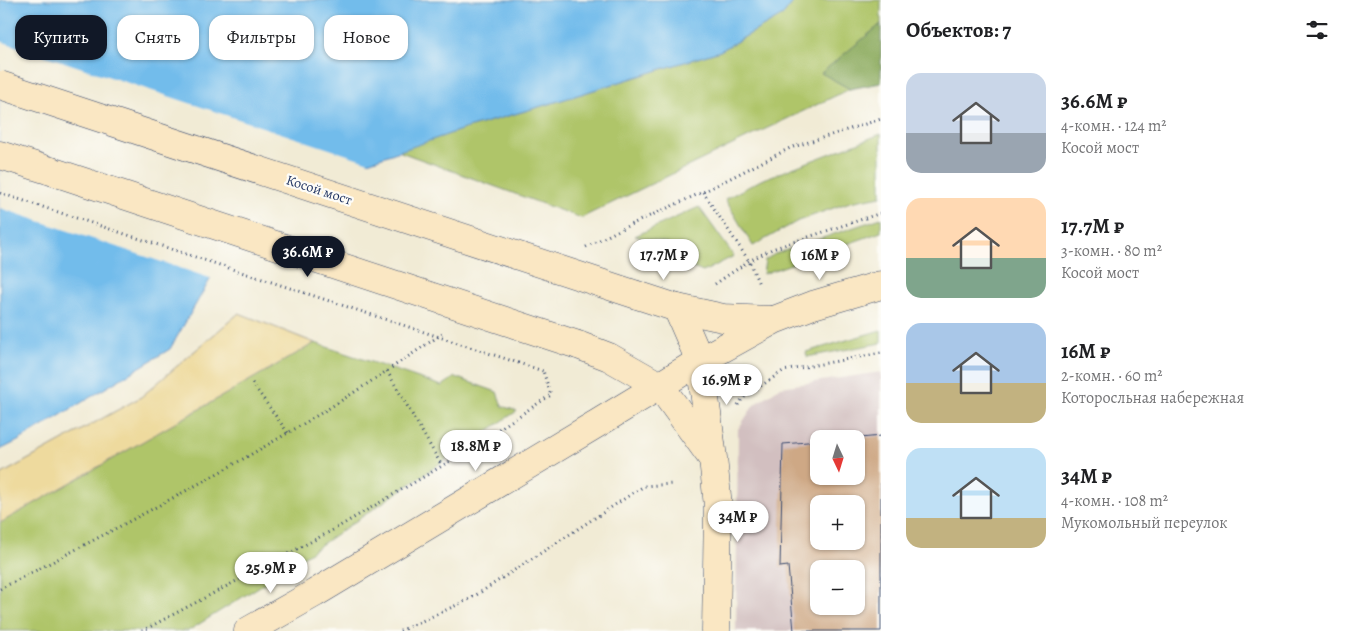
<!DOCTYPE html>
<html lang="ru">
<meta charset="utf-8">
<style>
body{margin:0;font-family:Alegreya,serif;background:#f2f2f2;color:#202124;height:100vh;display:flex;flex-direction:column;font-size:19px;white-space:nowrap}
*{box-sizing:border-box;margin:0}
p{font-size:16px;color:#757577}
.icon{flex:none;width:28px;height:28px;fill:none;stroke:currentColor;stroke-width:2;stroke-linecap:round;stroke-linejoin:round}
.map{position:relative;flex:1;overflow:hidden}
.sheet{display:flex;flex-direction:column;background:#fff;width:475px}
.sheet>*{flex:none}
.hud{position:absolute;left:15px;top:15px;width:475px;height:45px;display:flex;gap:10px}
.needle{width:32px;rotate:176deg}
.fabs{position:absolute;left:810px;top:430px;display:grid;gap:10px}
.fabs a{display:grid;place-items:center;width:55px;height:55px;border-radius:10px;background:#fff;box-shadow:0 1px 4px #0004;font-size:25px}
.price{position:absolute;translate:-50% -42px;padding:0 11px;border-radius:18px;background:#fff;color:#222;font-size:16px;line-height:32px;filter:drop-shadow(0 1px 2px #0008)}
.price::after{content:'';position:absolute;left:50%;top:30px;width:15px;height:11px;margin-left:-8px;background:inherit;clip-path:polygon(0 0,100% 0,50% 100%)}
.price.active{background:#111827;color:#fff}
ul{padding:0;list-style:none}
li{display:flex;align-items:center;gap:15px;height:125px;padding:0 25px}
li span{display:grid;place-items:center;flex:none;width:140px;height:100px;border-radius:15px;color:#555}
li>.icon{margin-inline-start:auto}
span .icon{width:60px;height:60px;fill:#fffc;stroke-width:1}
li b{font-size:21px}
h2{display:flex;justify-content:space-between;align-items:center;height:60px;padding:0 25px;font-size:21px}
.chip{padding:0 18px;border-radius:15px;background:#fff;box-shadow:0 1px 4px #0004;font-size:18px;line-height:45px}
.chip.active{background:#111827;color:#fff}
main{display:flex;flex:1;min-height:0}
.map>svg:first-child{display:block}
.industrial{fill:#d2bfc0;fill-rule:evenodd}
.green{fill:#afc569;stroke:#657a64}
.forest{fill:#8baa5d;stroke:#536c5e}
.sand{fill:#eeda9e;stroke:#84847e}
.water{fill:#72bceb;stroke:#4676a4}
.pier{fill:#f1ebd5}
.building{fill:#cea885;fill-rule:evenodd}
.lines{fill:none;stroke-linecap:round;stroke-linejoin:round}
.secondary-casing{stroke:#3b4b70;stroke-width:29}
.path{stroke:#3b4b70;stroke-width:3;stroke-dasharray:1 4;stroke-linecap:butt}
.secondary{stroke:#fae7c3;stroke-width:28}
.secondary-bridge-casing{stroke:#3b4b70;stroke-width:29;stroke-linecap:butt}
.path-bridge{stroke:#3b4b70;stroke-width:3;stroke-dasharray:1 4;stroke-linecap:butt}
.secondary-bridge{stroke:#fae7c3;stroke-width:28}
.labels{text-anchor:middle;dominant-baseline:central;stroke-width:4.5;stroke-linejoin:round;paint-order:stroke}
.street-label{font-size:14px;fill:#1b2f5e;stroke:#fdfcf7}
</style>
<main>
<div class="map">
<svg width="881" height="631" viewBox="0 0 881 631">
<rect width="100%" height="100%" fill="#fdfcf7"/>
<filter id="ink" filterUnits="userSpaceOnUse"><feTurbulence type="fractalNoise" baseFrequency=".02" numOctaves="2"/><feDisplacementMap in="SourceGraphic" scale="10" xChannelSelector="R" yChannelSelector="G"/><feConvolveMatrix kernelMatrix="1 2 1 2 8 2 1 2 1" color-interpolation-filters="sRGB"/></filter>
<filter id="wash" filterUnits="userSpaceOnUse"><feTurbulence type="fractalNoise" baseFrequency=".0096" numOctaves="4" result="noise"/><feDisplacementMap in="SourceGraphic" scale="20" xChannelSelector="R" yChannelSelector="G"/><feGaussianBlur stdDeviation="1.12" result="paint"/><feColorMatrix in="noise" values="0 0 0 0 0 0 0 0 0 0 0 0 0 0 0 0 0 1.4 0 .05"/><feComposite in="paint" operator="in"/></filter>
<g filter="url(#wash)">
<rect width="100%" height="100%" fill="#f1ebd5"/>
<path class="industrial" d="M 881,372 L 881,631 L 736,631 L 738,429 L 754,405 L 781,387 ZM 819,439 L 856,439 L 856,476 L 819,476 ZM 819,504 L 856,504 L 856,541 L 819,541 ZM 819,569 L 856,569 L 856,606 L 819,606 Z"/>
<g class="green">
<path d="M 795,0 L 881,0 L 881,24 L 822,73 L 850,89 L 755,134 L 581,218 L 398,151 L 464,129 L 552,103 L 720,51 L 783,15 Z"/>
<path d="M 881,134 L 881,196 L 850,202 L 798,221 L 753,246 L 725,199 L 761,180 Z"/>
<path d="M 699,207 L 734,256 L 703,272 L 675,261 L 667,243 L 635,236 Z"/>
<path d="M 881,218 L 881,232 L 763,274 L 765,260 L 775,254 Z"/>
<path d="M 881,330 L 881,343 L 807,357 L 806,352 Z"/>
<path d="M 315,343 L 442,386 L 455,377 L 497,392 L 502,406 L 517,411 L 265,583 L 188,631 L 0,631 L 0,523 Z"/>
</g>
<path class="forest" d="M 881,24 L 881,83 L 850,89 L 821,73 Z"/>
<path class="sand" d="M 239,313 L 315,343 L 0,523 L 0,475 L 141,397 Z"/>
<path class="water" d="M 0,0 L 795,0 L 783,15 L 720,51 L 552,103 L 464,129 L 362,164 L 234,238 L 170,349 L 18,441 L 0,450 Z"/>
<path class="pier" d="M 0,41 L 372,163 L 363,166 L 236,240 L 213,279 L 0,208 Z"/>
<g id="blocks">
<path class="building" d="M 881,436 L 881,631 L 794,631 L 788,566 L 780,567 L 783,444 L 819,441 L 819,476 L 856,476 L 856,439 L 850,439 ZM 819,504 L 856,504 L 856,541 L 819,541 ZM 819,569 L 856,569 L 856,606 L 819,606 Z"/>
</g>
</g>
<g filter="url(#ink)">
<use href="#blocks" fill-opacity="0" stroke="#3b4b70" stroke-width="1"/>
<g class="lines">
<g class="secondary-casing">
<g id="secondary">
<path d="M 0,155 L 51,171"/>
<path d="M 637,295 L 677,308 L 723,318 L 772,320"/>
<path d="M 677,308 L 700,361 L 713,458 L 718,506 L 716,631"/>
<path d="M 578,345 L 609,357 L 660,386 L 710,455"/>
<path d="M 248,631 L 315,593 L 598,423 L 700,361 L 774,320 L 813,305 L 881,285"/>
</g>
</g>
<g class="path">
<path d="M 703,192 L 749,261 L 759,284"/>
<path d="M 586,247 L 621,229 L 703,192 L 790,148 L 881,119"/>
<path d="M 715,284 L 749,261 L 772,249 L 881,213"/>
<path d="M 387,371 L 442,466"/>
<path d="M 252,383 L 288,433"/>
<path d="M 738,405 L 743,398 L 783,371 L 881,353"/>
<path d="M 0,589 C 96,539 193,489 286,434 C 340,403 391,368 442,334"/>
<path d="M 142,631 L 333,530 L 442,466 L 551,395 L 543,371"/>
<path d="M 400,631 L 470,599 L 644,486 L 673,484"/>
</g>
<use href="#secondary" class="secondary"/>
<g class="secondary-bridge-casing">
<g id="secondary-bridge">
<path d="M 0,85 L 637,295"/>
<path d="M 51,171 L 578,345"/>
</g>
</g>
<path class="path-bridge" d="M 0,193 L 543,371"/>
<use href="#secondary-bridge" class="secondary-bridge"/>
</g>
</g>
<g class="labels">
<g class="street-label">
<text transform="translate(319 190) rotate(18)">Косой мост</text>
</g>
</g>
</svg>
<div class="fabs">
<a><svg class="needle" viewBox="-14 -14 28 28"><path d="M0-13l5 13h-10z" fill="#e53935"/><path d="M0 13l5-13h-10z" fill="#757577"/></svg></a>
<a>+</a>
<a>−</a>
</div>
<b class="price active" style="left:308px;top:278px">36.6M ₽</b>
<b class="price" style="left:664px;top:281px">17.7M ₽</b>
<b class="price" style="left:820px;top:281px">16M ₽</b>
<b class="price" style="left:727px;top:406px">16.9M ₽</b>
<b class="price" style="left:476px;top:472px">18.8M ₽</b>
<b class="price" style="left:738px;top:543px">34M ₽</b>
<b class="price" style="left:271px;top:594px">25.9M ₽</b>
<div class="hud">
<a class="chip active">Купить</a>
<a class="chip">Снять</a>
<a class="chip">Фильтры</a>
<a class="chip">Новое</a>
</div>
</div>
<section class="sheet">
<h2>Объектов: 7<svg class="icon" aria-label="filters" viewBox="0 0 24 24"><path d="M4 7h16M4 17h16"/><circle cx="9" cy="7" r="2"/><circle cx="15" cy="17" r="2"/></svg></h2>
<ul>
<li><span style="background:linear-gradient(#c9d6e8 60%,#9aa5b1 0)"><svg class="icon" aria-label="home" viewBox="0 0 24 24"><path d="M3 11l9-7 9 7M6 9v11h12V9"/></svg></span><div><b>36.6M ₽</b><p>4-комн. · 124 m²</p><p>Косой мост</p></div></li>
<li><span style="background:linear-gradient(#ffd9b3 60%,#7fa58c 0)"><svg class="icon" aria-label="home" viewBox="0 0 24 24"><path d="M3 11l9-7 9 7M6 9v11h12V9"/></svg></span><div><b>17.7M ₽</b><p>3-комн. · 80 m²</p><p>Косой мост</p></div></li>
<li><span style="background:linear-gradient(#a9c7e8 60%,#c2b280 0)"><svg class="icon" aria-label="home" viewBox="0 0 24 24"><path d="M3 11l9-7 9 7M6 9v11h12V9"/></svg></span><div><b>16M ₽</b><p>2-комн. · 60 m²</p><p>Которосльная набережная</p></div></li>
<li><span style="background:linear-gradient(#bfe0f5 70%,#c2b280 0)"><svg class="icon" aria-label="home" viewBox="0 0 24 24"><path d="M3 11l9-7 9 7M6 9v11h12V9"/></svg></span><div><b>34M ₽</b><p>4-комн. · 108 m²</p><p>Мукомольный переулок</p></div></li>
</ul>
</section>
</main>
